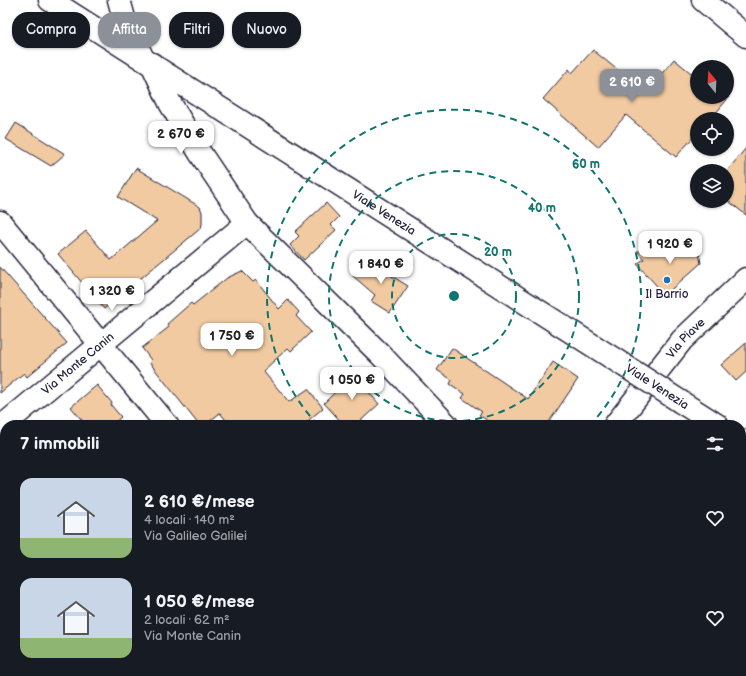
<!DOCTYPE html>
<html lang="it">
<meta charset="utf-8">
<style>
body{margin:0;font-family:"Balsamiq Sans",sans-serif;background:#242831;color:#f1f3f6;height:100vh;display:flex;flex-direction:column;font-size:15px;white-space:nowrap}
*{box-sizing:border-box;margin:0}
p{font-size:13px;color:#9ea1a6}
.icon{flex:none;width:22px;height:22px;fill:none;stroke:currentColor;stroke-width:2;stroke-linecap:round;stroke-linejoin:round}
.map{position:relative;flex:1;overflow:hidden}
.details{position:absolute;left:0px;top:420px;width:746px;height:256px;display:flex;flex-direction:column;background:#171b24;border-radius:16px 16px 0 0;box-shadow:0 1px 3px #0004}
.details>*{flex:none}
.top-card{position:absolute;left:12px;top:12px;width:400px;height:36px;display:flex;gap:8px}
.needle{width:26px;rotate:342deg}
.buttons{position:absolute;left:690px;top:60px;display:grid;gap:8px}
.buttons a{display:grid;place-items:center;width:44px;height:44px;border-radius:50%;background:#171b24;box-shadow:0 1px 3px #0004;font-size:20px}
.price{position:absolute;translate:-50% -34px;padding:0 9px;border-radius:8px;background:#fff;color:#222;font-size:13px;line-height:26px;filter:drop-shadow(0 1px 2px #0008)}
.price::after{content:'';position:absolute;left:50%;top:24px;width:12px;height:9px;margin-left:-6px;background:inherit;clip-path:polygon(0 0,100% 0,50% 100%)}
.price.on{background:#8c9099;color:#fff}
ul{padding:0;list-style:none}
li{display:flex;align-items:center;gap:12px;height:100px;padding:0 20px}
li span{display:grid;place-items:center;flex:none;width:112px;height:80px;border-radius:12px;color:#555}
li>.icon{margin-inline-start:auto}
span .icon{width:48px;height:48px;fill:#fffc;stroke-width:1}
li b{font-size:17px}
h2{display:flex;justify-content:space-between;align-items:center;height:48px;padding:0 20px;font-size:17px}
.tag{padding:0 14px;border-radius:16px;background:#171b24;box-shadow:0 1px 3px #0004;font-size:14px;line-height:36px}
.tag.on{background:#8c9099;color:#fff}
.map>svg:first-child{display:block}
.building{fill:#f2caa1;stroke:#22223b}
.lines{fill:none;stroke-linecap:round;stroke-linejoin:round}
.minor-casing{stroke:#22223b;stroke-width:25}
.major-casing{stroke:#22223b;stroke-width:25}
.minor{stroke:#fff;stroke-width:22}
.major{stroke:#fff;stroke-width:22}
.major-bridge-casing{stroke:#22223b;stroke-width:25;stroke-linecap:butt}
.major-bridge{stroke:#fff;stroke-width:22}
.ring{fill:none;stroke:#0f766e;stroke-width:2;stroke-dasharray:7 5}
.poi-dot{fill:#1f6fb2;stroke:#fff;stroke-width:1.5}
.labels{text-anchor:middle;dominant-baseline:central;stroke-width:4;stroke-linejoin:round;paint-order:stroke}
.street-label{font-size:12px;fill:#22223b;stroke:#fff}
.poi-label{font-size:12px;fill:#22223b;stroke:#fff}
.centre{fill:#0f766e;stroke:#fff;stroke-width:2}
.ring-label{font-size:12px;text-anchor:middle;font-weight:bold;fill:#0f766e;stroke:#fff;stroke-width:4;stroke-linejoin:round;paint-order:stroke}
</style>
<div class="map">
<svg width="746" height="676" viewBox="0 0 746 676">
<rect width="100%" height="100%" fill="#fff"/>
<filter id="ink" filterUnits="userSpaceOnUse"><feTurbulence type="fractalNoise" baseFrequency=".025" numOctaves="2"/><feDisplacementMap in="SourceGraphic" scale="8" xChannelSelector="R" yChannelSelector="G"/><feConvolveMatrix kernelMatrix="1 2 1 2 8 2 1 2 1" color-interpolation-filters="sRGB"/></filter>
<g filter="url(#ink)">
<g class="building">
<path d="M 593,50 L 642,90 L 651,80 L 654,83 L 674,59 L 697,78 L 697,97 L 729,97 L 711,119 L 697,119 L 697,133 L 676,157 L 626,115 L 598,147 L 543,99 L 569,69 L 572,73 Z"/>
<path d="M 16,123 L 65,154 L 51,166 L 6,139 Z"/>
<path d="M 746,148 L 746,215 L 727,200 L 727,171 Z"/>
<path d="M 136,168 L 200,207 L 202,212 L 202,224 L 201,228 L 104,309 L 58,254 L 86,231 L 111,260 L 157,221 L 118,197 Z"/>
<path d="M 326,203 L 339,217 L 331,225 L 336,230 L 304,260 L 290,245 L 299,236 L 295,232 Z"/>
<path d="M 697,243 L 701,263 L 665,295 L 637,264 L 644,259 L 637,251 L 664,250 L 685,244 Z"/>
<path d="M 364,259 L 408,286 L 390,313 L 371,301 L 375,295 L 353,276 Z"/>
<path d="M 0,267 L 67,343 L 27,377 L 24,373 L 0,393 Z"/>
<path d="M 242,271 L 253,282 L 256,280 L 279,309 L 288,300 L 299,312 L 296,316 L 311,332 L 291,351 L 288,348 L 263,371 L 289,402 L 308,389 L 323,408 L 303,425 L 230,425 L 220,413 L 205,425 L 199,425 L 149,362 L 151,360 L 142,348 L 169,327 L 167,324 L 191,303 L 193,305 L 227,278 Z"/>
<path d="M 746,343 L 746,372 L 736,381 L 721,365 Z"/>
<path d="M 452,348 L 528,399 L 553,362 L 578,379 L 547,425 L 494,425 L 479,415 L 482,412 L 462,398 L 465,394 L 450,384 L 452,380 L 437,370 Z"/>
<path d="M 356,372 L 369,387 L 367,390 L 379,404 L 356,425 L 344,425 L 324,403 Z"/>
<path d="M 97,385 L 112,403 L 111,405 L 121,417 L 112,425 L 86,425 L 71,407 Z"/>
</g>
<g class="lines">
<g class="minor-casing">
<g id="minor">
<path d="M 119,0 L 124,18 L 143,59"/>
<path d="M 703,0 L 746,36"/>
<path d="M 152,64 L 170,103 L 200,153 L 247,223 L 380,354 L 447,425"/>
<path d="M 0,222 L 167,425"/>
<path id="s1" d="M 615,425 L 682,340 L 746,279"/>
<path id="s2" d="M 0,428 L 247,223"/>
<path d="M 0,486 L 5,492"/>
<path d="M 155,671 L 159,676"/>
<path d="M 79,676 L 85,671"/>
<path d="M 489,676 L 491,671"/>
</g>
</g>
<g class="major-casing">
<g id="major">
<path id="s3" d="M 50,0 L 625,366"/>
<path d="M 681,402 L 717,425"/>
<path d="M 741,440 L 746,443"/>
</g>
</g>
<use href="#minor" class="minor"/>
<use href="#major" class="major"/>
<g class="major-bridge-casing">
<path id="major-bridge" d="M 625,366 L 681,402"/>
</g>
<use href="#major-bridge" class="major-bridge"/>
</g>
</g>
<g class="ring">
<circle cx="454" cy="296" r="62"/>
<circle cx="454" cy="296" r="125"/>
<path d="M318 425A187 187 0 1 1 590 425"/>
</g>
<circle class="poi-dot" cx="667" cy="280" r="4"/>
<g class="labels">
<g class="street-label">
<text stroke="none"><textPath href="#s3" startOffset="396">Viale Venezia</textPath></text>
<text stroke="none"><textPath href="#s1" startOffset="112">Via Piave</textPath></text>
<text stroke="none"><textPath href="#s2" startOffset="101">Via Monte Canin</textPath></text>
<text transform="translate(657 387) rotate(33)">Viale Venezia</text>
</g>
<g class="poi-label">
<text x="667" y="294">Il Barrio</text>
</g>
</g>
<circle cx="454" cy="296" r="6" class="centre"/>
<g class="ring-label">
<text x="586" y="168">60 m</text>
<text x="542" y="212">40 m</text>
<text x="498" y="256">20 m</text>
</g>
</svg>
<div class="buttons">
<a><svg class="needle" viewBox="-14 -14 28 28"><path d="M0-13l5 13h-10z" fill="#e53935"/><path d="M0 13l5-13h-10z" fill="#9ea1a6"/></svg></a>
<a><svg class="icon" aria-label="locate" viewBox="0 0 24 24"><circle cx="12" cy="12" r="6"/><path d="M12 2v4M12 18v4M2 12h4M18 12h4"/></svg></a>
<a><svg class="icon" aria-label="layers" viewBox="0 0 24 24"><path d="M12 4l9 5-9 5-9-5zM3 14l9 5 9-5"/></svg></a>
</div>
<b class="price on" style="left:632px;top:103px">2 610 €</b>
<b class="price" style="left:181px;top:155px">2 670 €</b>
<b class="price" style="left:670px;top:265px">1 920 €</b>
<b class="price" style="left:381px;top:285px">1 840 €</b>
<b class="price" style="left:112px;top:312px">1 320 €</b>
<b class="price" style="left:232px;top:357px">1 750 €</b>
<b class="price" style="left:352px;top:401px">1 050 €</b>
<div class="top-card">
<a class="tag">Compra</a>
<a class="tag on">Affitta</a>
<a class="tag">Filtri</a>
<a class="tag">Nuovo</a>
</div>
<section class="details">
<h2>7 immobili<svg class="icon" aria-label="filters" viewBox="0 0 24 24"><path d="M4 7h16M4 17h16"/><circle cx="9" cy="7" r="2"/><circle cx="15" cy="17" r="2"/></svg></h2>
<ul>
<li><span style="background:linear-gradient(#c9d6e8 75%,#8fb573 0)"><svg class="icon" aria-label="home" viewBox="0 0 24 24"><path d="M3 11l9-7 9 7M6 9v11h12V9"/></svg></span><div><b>2 610 €/mese</b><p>4 locali · 140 m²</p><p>Via Galileo Galilei</p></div><svg class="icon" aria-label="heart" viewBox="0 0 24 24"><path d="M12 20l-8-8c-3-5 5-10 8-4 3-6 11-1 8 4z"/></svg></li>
<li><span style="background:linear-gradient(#c9d6e8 75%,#8fb573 0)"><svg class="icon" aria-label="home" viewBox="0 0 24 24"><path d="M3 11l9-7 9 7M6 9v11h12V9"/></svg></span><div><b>1 050 €/mese</b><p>2 locali · 62 m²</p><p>Via Monte Canin</p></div><svg class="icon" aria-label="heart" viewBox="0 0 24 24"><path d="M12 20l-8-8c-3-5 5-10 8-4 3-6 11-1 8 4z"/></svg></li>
</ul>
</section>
</div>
